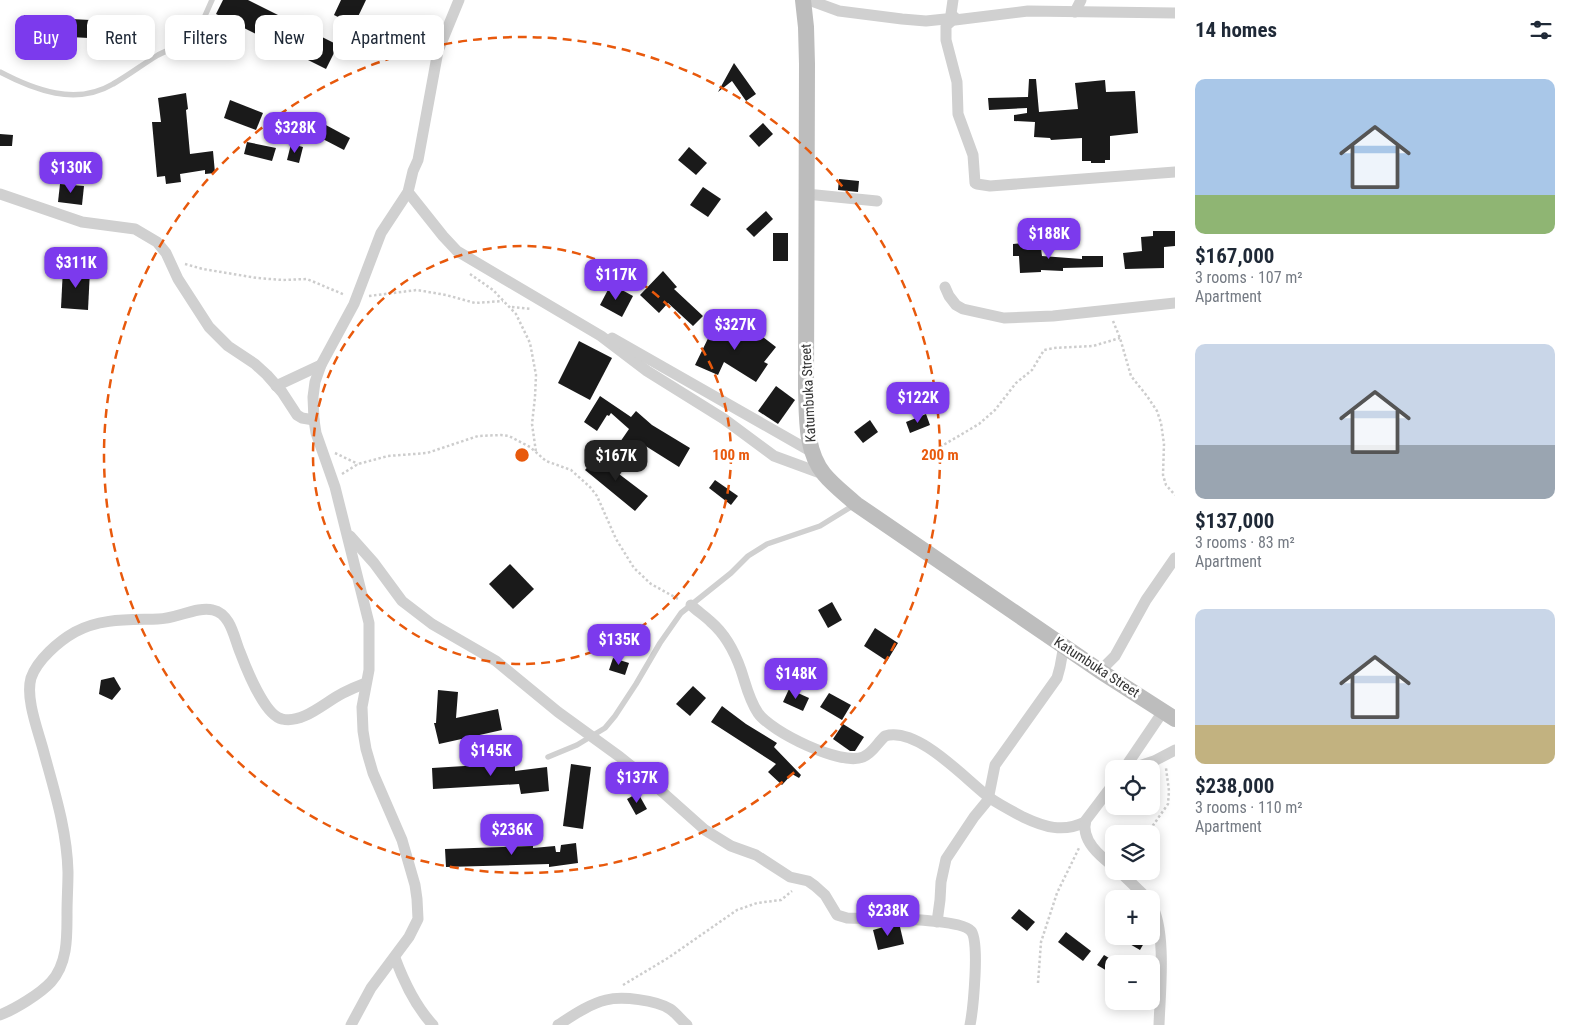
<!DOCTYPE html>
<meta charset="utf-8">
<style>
body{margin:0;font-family:"Roboto Condensed",sans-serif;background:#f2f2f3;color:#1f2937;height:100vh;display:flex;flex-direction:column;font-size:19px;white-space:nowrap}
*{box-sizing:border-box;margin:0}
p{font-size:16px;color:#747a83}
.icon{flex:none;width:28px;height:28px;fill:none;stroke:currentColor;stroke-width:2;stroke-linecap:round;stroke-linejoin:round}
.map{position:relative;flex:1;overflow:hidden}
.panel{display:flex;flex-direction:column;background:#fff;width:400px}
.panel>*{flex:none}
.guide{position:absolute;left:15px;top:15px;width:475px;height:45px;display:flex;gap:10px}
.buttons{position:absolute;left:1105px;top:760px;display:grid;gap:10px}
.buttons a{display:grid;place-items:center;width:55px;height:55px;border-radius:10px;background:#fff;box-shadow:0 2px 12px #0003;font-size:25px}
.price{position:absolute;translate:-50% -42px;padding:0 11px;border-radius:10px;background:#7c3aed;color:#fff;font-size:16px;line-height:32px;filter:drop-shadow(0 1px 2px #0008)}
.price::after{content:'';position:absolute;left:50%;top:30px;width:15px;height:11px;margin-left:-8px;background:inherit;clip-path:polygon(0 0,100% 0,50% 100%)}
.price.on{background:#222;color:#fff}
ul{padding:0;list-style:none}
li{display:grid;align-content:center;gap:10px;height:265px;padding:0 20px}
li span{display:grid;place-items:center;height:155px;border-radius:10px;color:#555}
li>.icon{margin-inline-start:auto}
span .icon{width:90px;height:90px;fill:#fffc;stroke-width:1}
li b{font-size:21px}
h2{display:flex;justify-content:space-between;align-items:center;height:60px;padding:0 20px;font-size:21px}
.chip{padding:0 18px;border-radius:10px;background:#fff;box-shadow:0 2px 12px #0003;font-size:18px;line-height:45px}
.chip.on{background:#7c3aed;color:#fff}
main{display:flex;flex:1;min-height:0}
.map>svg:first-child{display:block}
.building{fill:#1a1a1a}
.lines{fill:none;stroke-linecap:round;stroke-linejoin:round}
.path{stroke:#cdcdcd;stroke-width:2.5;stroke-dasharray:2.5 2.5;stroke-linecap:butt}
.service{stroke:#d0d0d0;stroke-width:5.5}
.minor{stroke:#d0d0d0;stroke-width:11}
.secondary{stroke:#bdbdbd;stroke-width:16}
.ring{fill:none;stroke:#e8590c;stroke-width:2.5;stroke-dasharray:9 6}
.labels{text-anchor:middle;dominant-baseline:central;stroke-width:5;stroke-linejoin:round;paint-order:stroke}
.street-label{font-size:14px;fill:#333;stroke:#fff}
.centre{fill:#e8590c;stroke:#fff;stroke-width:2.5}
.ring-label{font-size:15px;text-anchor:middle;font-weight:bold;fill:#e8590c;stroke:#fff;stroke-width:5;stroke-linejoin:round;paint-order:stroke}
</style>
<main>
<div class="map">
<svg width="1175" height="1025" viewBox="0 0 1175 1025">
<rect width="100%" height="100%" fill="#fff"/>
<g class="building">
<path d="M 223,0 L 248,0 L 338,45 L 326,69 L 216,14 Z"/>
<path d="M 341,0 L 366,0 L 354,25 L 334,15 Z"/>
<path d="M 24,15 L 45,17 L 43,40 L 31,40 L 31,37 L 22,36 Z"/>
<path d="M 123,16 L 142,17 L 140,43 L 121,42 Z"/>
<path d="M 71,19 L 90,20 L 89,38 L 70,37 Z"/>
<path d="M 734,63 L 756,94 L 746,101 L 732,81 L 718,92 Z"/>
<path d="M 1029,79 L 1036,79 L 1039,112 L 1078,109 L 1075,83 L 1105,80 L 1106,92 L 1135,91 L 1138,133 L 1110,136 L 1110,160 L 1105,160 L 1105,163 L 1091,163 L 1091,161 L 1082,161 L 1082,138 L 1051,140 L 1050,138 L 1034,137 L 1035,122 L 1014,121 L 1014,115 L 1027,113 L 1027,108 L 989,110 L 988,98 L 1028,97 Z"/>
<path d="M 186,93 L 188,109 L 186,110 L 190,154 L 213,151 L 215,173 L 205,174 L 205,170 L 180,174 L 181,182 L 166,184 L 165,176 L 157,177 L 152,122 L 161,122 L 158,98 Z"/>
<path d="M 230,100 L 263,113 L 256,130 L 224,118 Z"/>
<path d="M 763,123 L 773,134 L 759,147 L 749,136 Z"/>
<path d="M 324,124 L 350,138 L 344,150 L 317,136 Z"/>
<path d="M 0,134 L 13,135 L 12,146 L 0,146 Z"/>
<path d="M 247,142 L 276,148 L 272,161 L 244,154 Z"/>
<path d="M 291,144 L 303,147 L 299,163 L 287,160 Z"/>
<path d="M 689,147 L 707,163 L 696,175 L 678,160 Z"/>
<path d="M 839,179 L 859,181 L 858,192 L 838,190 Z"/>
<path d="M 60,184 L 84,186 L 82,205 L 58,202 Z"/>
<path d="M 703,187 L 721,199 L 708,217 L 690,205 Z"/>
<path d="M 766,211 L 773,219 L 754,237 L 746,229 Z"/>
<path d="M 1153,231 L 1175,231 L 1175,246 L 1164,247 L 1164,268 L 1125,269 L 1123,253 L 1142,251 L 1141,237 L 1153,236 Z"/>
<rect x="773" y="233" width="15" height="28"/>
<path d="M 1040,241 L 1042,256 L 1082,259 L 1082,256 L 1103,256 L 1103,267 L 1063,268 L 1063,271 L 1041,270 L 1041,272 L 1020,273 L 1019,256 L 1013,256 L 1013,244 Z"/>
<path d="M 63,268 L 90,270 L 88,310 L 61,308 Z"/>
<path d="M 663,271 L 677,287 L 674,289 L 703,316 L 693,326 L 668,303 L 659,313 L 640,295 Z"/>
<path d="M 611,284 L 633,296 L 622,317 L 600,305 Z"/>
<path d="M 718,318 L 751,336 L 755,331 L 776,347 L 764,362 L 768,364 L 756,382 L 724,362 L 718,375 L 695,365 Z"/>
<path d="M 579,341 L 612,358 L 590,400 L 558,383 Z"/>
<path d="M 776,386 L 795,400 L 778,424 L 758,411 Z"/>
<path d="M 600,396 L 631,417 L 636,411 L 652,425 L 690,448 L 679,467 L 644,445 L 636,456 L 618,445 L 629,429 L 611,413 L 609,416 L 607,415 L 597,431 L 584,422 Z"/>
<path d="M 926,414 L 930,425 L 910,433 L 906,422 Z"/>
<path d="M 870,420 L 878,432 L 863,443 L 854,432 Z"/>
<path d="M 600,453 L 621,471 L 619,474 L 648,496 L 635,511 L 585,470 Z"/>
<path d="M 715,480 L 738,496 L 731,505 L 709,488 Z"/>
<path d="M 510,564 L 534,589 L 513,609 L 489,584 Z"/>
<path d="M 832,602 L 842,620 L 828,628 L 818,610 Z"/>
<path d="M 875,628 L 898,643 L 887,661 L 864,646 Z"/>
<path d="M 613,658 L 629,663 L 625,675 L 609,670 Z"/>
<path d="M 114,677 L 121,689 L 112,700 L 99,694 L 101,680 Z"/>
<path d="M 693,686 L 706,698 L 690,716 L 676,704 Z"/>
<path d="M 789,689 L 809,698 L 803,711 L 783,702 Z"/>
<path d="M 438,690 L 458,692 L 456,718 L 498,709 L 502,730 L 439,744 L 434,723 L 436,723 Z"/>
<path d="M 829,693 L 851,705 L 842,720 L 820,707 Z"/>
<path d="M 722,706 L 746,724 L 777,743 L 774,747 L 801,775 L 799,778 L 792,774 L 782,785 L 768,772 L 776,764 L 711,722 Z"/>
<path d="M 843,724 L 864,737 L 855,751 L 850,751 L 833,739 Z"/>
<path d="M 515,763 L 515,771 L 547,767 L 549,791 L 521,794 L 519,784 L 433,789 L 432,768 Z"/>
<path d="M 571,764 L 591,767 L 583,829 L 563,826 Z"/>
<path d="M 638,793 L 647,809 L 636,815 L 627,799 Z"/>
<path d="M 576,843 L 578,863 L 549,867 L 549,864 L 446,867 L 445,849 L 533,846 L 533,848 L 555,846 L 556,852 L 560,852 L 561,845 Z"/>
<path d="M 883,896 L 915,905 L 913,912 L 889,911 L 879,909 Z"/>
<path d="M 1019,909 L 1035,922 L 1027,931 L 1011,918 Z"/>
<path d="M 887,926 L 900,927 L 904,944 L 878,950 L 873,930 Z"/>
<path d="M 1066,932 L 1091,951 L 1083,961 L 1058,942 Z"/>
<path d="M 1116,936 L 1148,936 L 1140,950 Z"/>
<path d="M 1104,955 L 1114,961 L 1114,975 L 1097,965 Z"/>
</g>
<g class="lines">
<g class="path">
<path d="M 185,264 L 203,269 L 257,278 L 283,280 L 307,279 L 345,295"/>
<path d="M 470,274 L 493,290 L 516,314 L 530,343 L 536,375 L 535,397 L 532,424 L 536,452"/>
<path d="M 369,296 L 417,290 L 446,295 L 475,303 L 503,301"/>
<path d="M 512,307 L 531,309"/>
<path d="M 1113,321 L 1120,338 L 1131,376 L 1147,396 L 1157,411 L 1161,423 L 1164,444 L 1163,475 L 1166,485 L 1175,495"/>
<path d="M 940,447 L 979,424 L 995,410 L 1016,383 L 1032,370 L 1044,350 L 1054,348 L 1093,346 L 1120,338"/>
<path d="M 335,453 L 358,464"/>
<path d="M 342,474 L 358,464 L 388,456 L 427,453 L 478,436 L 501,435 L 509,436 L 530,447 L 546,461 L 571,470 L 590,487 L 597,496 L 616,539 L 634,568 L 651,584 L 680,600"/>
<path d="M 1147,834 L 1168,804 L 1169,791 L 1166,768"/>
<path d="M 1038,983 L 1041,942 L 1057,893 L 1079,848"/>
<path d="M 623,985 L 668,958 L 737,910 L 757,903 L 781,900 L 792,891"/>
</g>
<g class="service">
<path d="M 0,72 C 34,90 76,106 113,84 C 129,75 143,64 158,55 C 175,46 195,42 211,32 L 204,18 L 212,0"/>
<path d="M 548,757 L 577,745 L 605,728 L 615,716 L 636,684 L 660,643 L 681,613 L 731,573 L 748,556 L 767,544 L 820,526 L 854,505"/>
</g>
<g class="minor">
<path d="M 809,0 L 839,11 L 902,19 L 926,21 L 955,18 L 955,20 L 1028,11 L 1175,13"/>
<path d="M 953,0 L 951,14 L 955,18 L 946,26 L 946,40 L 957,82 L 958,114 L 973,155 L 975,183 L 977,184 L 990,186 L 1175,172"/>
<path d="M 1075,12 L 1081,0"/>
<path d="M 408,192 L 443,236 L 457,251 L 601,336 L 647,371 L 724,419 L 774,456 L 823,474"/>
<path d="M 0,194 L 82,222 L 135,229 L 157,242 L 166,253 L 178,279 L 209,327 L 228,346 L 255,364 L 267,375 L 282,392 L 297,415 L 302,418 L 314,420"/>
<path d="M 806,194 L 877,201"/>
<path d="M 945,287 L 949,296 L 956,305 L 963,309 L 1004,318 L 1053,316 L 1175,303"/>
<path d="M 612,338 L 812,452"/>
<path d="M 276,386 L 321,365"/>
<path d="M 350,536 L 374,563 L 402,601 L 432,624 L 496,661 L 558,712 L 620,757 L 650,781 L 705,830 L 731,846 L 756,855 L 790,877 L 808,881 L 815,886 L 825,895 L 837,915 L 847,918 C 869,919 958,917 971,931 C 980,940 973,1010 970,1025"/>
<path d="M 691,605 C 697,611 705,616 711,622 C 725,634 735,653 741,670 C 746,685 749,700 758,713 C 771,732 841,766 863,757 C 873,753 878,742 885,736 C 918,726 966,780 990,798 C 1000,805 1012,811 1023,817 C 1044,827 1063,833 1085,822"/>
<path d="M 1100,671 L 1115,656 L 1146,600 L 1175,558"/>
<path d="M 1124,769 L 1164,710"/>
<path d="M 1130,769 L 1154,761 L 1175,750"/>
<path d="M 1114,783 L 1086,820 C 1080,840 1100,856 1114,867"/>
<path d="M 1119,871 L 1148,899"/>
<path d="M 1151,904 C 1167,930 1160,994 1159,1025"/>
<path d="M 937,922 L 940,900 L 941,882 L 946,859 L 974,817 L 988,800 L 995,765 L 1057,678 L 1060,667 L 1064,645"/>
<path d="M 395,958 C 404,982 415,1006 433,1025"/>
<path d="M 0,1015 C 15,1009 40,994 51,982 C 68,963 67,936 67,913 C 67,899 68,886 68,872 C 67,831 55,793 44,753 C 39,733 25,699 31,678 C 37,660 59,641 75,632 C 101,618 129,620 158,619 C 176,619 197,606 213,610 C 231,614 234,638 240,652 C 246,668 265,716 282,719 C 303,724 325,702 343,693 C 351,689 358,686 366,683"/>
<path d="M 351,1025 L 371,988 L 409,937 L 418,919 L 417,899 L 415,885 L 402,840 L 373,773 L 366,749 L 363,731 L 362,707 L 369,670 L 369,623 L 335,487 L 316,433 L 314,420 L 313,397 L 315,382 L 321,365 L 354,304 L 381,233 L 408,192 L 413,171 L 418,160 L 438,51 L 459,0"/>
<path d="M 558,1025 C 572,1016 589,1004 606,1000 C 622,996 656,1000 670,1009 C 676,1013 681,1020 687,1025"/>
</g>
<path class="secondary" d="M 803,0 L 806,27 L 807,64 L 806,388 C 807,417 805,451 824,474 C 833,485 845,494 856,504 L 1100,671 L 1175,719"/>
</g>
<g class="ring">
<circle cx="522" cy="455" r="209"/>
<circle cx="522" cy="455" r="418"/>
</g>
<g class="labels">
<g class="street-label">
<text transform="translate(808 393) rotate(-93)">Katumbuka Street</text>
<text transform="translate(1097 667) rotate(33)">Katumbuka Street</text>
</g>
</g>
<circle cx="522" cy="455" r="8" class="centre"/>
<g class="ring-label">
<text x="731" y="460">100 m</text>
<text x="940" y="460">200 m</text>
</g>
</svg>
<div class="buttons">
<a><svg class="icon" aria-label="locate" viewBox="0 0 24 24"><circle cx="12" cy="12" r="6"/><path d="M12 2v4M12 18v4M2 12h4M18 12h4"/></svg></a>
<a><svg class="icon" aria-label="layers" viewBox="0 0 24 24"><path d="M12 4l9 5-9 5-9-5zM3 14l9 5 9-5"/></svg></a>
<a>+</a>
<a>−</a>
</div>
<b class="price" style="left:295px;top:154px">$328K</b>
<b class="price" style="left:71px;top:194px">$130K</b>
<b class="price" style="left:1049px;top:260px">$188K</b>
<b class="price" style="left:76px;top:289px">$311K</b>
<b class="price" style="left:616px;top:301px">$117K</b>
<b class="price" style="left:735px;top:351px">$327K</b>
<b class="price" style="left:918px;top:424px">$122K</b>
<b class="price on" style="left:616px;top:482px">$167K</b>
<b class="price" style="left:619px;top:666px">$135K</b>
<b class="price" style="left:796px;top:700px">$148K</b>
<b class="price" style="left:491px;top:777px">$145K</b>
<b class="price" style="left:637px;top:804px">$137K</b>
<b class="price" style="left:512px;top:856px">$236K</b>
<b class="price" style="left:888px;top:937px">$238K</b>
<div class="guide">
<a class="chip on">Buy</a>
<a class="chip">Rent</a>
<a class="chip">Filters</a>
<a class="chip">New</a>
<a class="chip">Apartment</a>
</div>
</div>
<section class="panel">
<h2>14 homes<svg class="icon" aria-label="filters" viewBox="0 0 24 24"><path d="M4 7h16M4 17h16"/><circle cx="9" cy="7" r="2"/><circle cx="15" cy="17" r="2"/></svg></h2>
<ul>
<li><span style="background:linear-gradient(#a9c7e8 75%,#8fb573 0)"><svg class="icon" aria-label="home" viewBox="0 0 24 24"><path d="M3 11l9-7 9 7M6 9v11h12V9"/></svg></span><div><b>$167,000</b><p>3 rooms · 107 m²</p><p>Apartment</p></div></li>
<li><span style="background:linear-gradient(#c9d6e8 65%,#9aa5b1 0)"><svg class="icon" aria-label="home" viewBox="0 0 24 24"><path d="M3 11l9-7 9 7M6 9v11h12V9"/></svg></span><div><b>$137,000</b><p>3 rooms · 83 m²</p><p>Apartment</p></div></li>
<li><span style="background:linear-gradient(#c9d6e8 75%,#c2b280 0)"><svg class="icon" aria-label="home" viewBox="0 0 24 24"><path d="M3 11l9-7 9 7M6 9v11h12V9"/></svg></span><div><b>$238,000</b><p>3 rooms · 110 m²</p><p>Apartment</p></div></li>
</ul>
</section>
</main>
